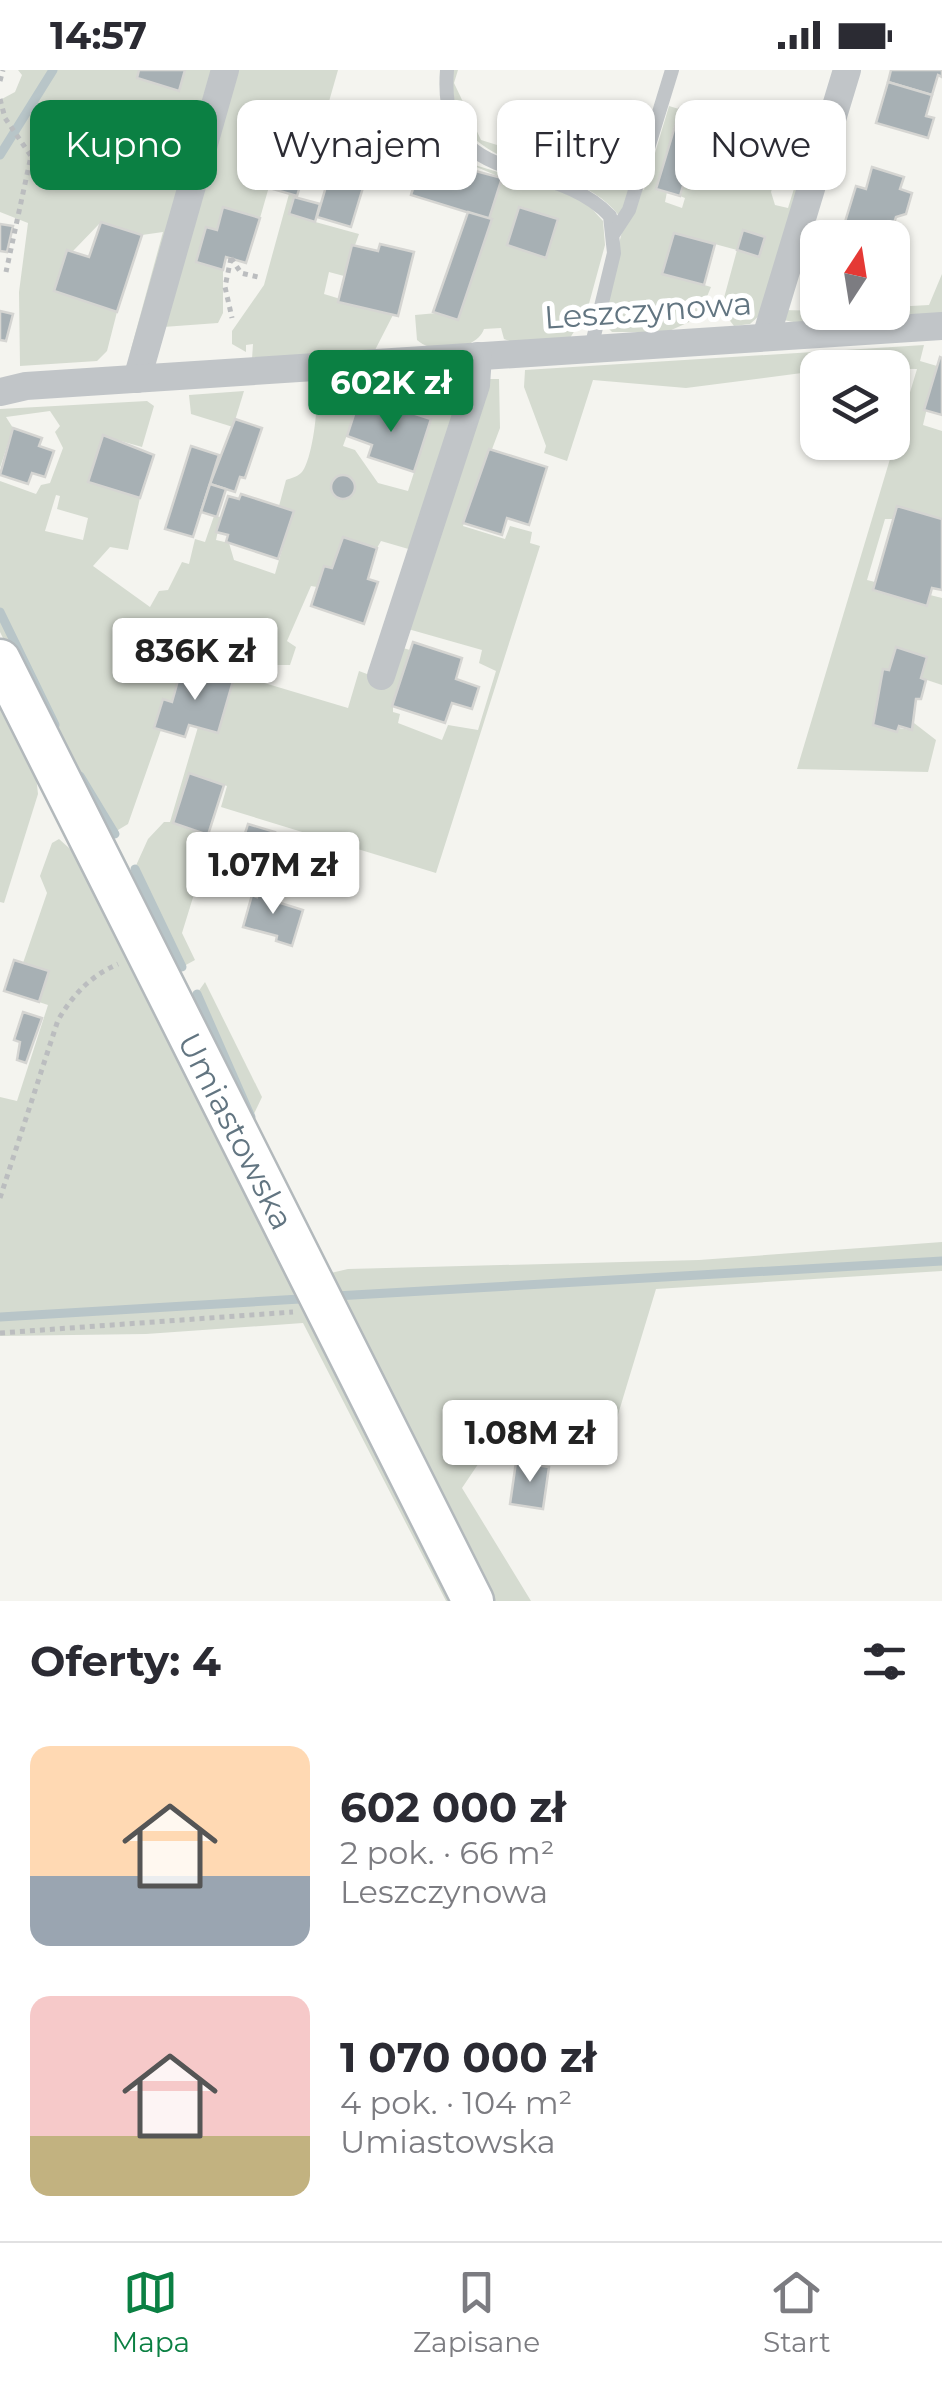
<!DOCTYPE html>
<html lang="pl">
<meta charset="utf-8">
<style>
body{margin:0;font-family:Montserrat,sans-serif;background:#f7f7f7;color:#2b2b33;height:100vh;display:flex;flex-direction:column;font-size:38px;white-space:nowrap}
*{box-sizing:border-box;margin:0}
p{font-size:32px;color:#7c7c81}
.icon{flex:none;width:55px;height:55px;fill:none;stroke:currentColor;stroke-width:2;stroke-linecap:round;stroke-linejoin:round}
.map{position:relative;height:1531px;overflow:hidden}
.sheet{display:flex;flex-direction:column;background:#fff;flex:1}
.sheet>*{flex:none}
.hud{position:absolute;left:30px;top:30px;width:882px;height:90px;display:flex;gap:20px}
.needle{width:65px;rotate:12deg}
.tools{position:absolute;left:800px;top:150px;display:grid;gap:20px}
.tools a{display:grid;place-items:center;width:110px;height:110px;border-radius:20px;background:#fff;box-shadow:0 2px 8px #0004;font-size:50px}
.price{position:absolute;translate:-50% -85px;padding:0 22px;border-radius:10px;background:#fff;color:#222;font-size:32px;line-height:65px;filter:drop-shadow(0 2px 5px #0008)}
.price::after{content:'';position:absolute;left:50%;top:60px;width:30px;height:22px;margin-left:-15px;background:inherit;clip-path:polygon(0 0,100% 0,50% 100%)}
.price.on{background:#0b8043;color:#fff}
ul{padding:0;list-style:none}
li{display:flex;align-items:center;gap:30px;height:250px;padding:0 30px}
li span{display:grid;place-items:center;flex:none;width:280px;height:200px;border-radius:20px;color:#555}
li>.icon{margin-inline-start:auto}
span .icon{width:120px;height:120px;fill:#fffc;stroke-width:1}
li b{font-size:42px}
h2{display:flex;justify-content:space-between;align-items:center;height:120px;padding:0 30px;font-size:42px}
.pill{padding:0 35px;border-radius:20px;background:#fff;box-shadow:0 2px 8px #0004;font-size:35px;line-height:90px}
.pill.on{background:#0b8043;color:#fff}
.status{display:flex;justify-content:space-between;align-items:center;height:70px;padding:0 50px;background:#fff;direction:ltr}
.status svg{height:28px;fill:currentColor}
.dock{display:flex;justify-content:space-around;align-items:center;height:140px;border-top:2px solid #e1e1e2;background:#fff;font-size:28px;color:#7c7c81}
.dock a{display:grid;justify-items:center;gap:5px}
.dock .on{color:#0b8043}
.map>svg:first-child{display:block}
.green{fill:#d5dbd0;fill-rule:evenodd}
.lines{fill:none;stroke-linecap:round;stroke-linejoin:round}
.stream{stroke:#b8c5c8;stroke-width:9}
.building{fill:#a7b0b4;stroke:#d5d5d2;stroke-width:2.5}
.secondary-casing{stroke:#b3b9bc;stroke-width:45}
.path{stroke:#bbbdbf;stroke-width:5;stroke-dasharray:5 5;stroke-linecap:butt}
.lane{stroke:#c1c5c8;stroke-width:14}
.street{stroke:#c1c5c8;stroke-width:28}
.secondary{stroke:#fff;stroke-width:40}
.labels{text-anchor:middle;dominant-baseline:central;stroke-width:10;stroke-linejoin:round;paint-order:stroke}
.street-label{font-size:32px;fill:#627581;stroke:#fff}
</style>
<div class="status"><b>14:57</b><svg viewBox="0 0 49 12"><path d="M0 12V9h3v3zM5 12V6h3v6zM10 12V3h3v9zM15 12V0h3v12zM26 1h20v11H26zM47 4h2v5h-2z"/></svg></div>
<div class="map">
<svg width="942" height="1531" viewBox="0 0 942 1531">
<rect width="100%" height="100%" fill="#f4f4ef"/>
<g class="green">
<path d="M 18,0 L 139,0 L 137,8 L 179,20 L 185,0 L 217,0 L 203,51 L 180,45 L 174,67 L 197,74 L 128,290 L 163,162 L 142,165 L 101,152 L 73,181 L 67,180 L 54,221 L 117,242 L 107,281 L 97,291 L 20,296 L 19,222 L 28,153 L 0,142 L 0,30 L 15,22 L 22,5 Z"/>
<path d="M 236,0 L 338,0 L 316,77 L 310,83 L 281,75 L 260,148 L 224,138 L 217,160 L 206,158 L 196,191 L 223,200 L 223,243 L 218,253 L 163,257 Z"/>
<path d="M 452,0 L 458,0 L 454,13 L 481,70 L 644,120 L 669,36 L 679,39 L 656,119 L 667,122 L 665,132 L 682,138 L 685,128 L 680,126 L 703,46 L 759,62 L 757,68 L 791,77 L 777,102 L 771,122 L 775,135 L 788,138 L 814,54 L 837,60 L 779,240 L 892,242 L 893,237 L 929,235 L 942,204 L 942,244 L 798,253 L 760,245 L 750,254 L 734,256 L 721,239 L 737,180 L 674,163 L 663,203 L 711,217 L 698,248 L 667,262 L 612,262 L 604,254 L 603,241 L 624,153 C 578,78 447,120 452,0 Z"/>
<path d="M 465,92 L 582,128 L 603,151 L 605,175 L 587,241 L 570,268 L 515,273 L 504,269 L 501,258 L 484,259 C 476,281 433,285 417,270 L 415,245 L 437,243 L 458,249 L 502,108 Z"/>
<path d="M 289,124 L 297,126 L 290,145 L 359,164 L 344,206 L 329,202 L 324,224 L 393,245 L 374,282 L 252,289 L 253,274 L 246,275 L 246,282 L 232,274 L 232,261 L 264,215 Z"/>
<path d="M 924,275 L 920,291 L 937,296 L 923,355 L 942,361 L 942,449 L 885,449 L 867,510 L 875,512 L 874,521 L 926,536 L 930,525 L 942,528 L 942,615 L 921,608 L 927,587 L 896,578 L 889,600 L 883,599 L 873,654 L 911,660 L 914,653 L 936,670 L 928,702 L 797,699 L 917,299 L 818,298 L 817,301 L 686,318 L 593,310 L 567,391 L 544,383 L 546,376 L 524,317 L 525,300 Z"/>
<path d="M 450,309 L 451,325 L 459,328 L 412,480 L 381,471 L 377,478 L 342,468 L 332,498 L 324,496 L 317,517 L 311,516 L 287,571 L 296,577 L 290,595 L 267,595 L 261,612 L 348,638 L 359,601 L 391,613 L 403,578 L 410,580 L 393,636 L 393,642 L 400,644 L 398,653 L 442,670 L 448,655 L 478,660 L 496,601 L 479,593 L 482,580 L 408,559 L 488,309 L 499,309 L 500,358 L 463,456 L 505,469 L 510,456 L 532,462 L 530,473 L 540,476 L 436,803 L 221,737 L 227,716 L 189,704 L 173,753 L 212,766 L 182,863 L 195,890 L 173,902 L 129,811 L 148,769 L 164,752 L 170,752 L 198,657 L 172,632 L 162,630 L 155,658 L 161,660 L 128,754 L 108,766 L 99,761 L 0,562 L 0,411 L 36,424 L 41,415 L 50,413 L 63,378 L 55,362 L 60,356 L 50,341 L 6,347 L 13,358 L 0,398 L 0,339 L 147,331 L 154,336 L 142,377 L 103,366 L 88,411 L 140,428 L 128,480 L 110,477 L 93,496 L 150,537 L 159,521 L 168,520 L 182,492 L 189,494 L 195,469 L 205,472 L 214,446 L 221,447 L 216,470 L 229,473 L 234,490 L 275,504 L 293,441 L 279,436 L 286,410 C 291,408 297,407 301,403 C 312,393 320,331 315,317 L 351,315 L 347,328 L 357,337 L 343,376 L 355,380 L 378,413 L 408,421 L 431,350 L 410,342 L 419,311 ZM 56,425 L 60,426 L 57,439 L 88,448 L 83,470 L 45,461 Z"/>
<path d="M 244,321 L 233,357 L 191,344 L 189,325 Z"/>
<path d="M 0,630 L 36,706 L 38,724 L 4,833 L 0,832 Z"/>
<path d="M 59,769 L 78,786 L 456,1531 L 446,1531 L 303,1253 L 146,1264 L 0,1266 L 0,1027 L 17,1031 L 48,935 L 39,932 L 23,893 L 47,823 L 40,806 L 52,773 Z"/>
<path d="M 205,912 L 262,1027 L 250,1052 L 189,935 Z"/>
<path d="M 942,1172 L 942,1201 L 656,1219 L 613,1361 L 527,1342 L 516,1360 L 499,1363 L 462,1418 L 531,1531 L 491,1531 L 322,1205 L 348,1199 L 699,1190 Z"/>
</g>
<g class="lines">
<g class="stream">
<path d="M 0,85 L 53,0"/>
<path d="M 0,542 L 55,655"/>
<path d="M 80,706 L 115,764"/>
<path d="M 135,799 L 182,897"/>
<path d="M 197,924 L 251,1047"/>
<path d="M 336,1226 L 942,1191"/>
<path d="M 0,1247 L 300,1229"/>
</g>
</g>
<g class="building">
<path d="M 139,0 L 185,0 L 179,21 L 137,8 Z"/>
<path d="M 891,0 L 942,0 L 942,7 L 938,5 L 932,25 L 888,12 Z"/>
<path d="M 888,12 L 932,25 L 926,46 L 934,48 L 928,68 L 876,53 Z"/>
<path d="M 767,32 L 816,46 L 806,82 L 757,68 Z"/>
<path d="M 349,39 L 412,58 L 405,83 L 376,75 L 351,157 L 317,147 Z"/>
<path d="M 679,39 L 703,46 L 699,61 L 676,53 Z"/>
<path d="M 180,45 L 203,51 L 197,74 L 174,67 Z"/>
<path d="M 676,53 L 699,61 L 680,126 L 656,119 Z"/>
<path d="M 281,75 L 310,83 L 297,126 L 269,118 Z"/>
<path d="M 423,87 L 502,108 L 489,149 L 411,125 Z"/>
<path d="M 872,97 L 904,107 L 900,119 L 912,123 L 906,144 L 896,147 L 891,162 L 898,170 L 892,187 L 892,168 L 841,165 L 856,116 L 866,119 Z"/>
<path d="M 294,127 L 320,134 L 315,152 L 289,144 Z"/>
<path d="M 223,137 L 260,148 L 246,193 L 226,187 L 223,200 L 196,192 L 206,157 L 217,160 Z"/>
<path d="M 519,137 L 558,149 L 546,188 L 507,175 Z"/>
<path d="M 468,142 L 492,149 L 458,250 L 433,242 Z"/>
<path d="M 101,152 L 142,165 L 117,242 L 54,221 L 67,180 L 89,187 Z"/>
<path d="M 0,154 L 13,156 L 7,182 L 0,181 Z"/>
<path d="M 743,160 L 765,167 L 759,187 L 737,180 Z"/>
<path d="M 674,163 L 715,174 L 704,215 L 662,204 Z"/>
<path d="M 380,174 L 414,182 L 398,246 L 338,232 L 352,175 L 378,181 Z"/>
<path d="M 0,241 L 13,244 L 6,271 L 0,270 Z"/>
<path d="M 940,287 L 942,288 L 942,345 L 924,340 Z"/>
<path d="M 384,334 L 431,349 L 414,402 L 368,387 L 372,375 L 347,366 L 357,335 L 381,342 Z"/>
<path d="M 235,349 L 262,358 L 245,408 L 240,407 L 235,422 L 210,414 Z"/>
<path d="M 13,358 L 42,368 L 39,376 L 54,381 L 45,407 L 32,403 L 28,414 L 0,405 Z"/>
<path d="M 103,365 L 154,385 L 140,428 L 88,412 Z"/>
<path d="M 191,376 L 219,385 L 193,467 L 165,459 Z"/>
<path d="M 489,379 L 547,397 L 529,455 L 507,448 L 502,465 L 463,453 Z"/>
<circle cx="343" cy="417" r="12"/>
<path d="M 210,414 L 226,419 L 217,447 L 201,442 Z"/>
<path d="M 241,424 L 294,441 L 278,489 L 226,472 L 228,465 L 216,462 L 228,426 L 239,429 Z"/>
<path d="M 897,436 L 942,449 L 942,520 L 932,518 L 927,536 L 873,520 Z"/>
<path d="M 343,467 L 377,478 L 368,509 L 378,512 L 364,554 L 311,536 L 324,496 L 332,498 Z"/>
<path d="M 413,572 L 462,588 L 456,609 L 479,617 L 472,639 L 452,633 L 445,653 L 392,636 Z"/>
<path d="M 896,577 L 927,587 L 921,608 L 926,610 L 921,629 L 916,629 L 912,660 L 899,656 L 897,662 L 873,655 L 883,599 L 889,600 Z"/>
<path d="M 237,581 L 261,589 L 256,603 L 232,595 Z"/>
<path d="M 182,596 L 233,611 L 218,663 L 189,655 L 185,667 L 154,658 L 163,629 L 172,632 Z"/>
<path d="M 189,703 L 224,715 L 208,765 L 173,753 Z"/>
<path d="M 248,754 L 275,762 L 265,793 L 238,785 Z"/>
<path d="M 260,818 L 279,823 L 277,832 L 303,840 L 292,876 L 276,871 L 277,866 L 243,857 L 252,825 L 257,827 Z"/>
<path d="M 14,890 L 49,901 L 39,932 L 4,921 Z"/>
<path d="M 23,942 L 42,948 L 26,993 L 17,990 L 20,972 L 14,970 Z"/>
<path d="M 516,1392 L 549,1397 L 543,1439 L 510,1434 Z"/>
</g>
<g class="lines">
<g class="secondary-casing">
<path id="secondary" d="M 0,590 L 473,1531"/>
</g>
<g class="path">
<path d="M 0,11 L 3,0"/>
<path d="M 0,29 L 5,48 L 31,86 L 6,202"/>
<path d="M 231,188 L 225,217 L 232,248"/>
<path d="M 231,188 L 241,203 L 258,207"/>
<path d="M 407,341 L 415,315"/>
<path d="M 0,1128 L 58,950 C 73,925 90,906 118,894"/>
<path d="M 0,1263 L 293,1242"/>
</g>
<g class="lane">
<path d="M 447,0 C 437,123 551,83 610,146 L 614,183 L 591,278"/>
<path d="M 614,163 L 629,140 L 672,0"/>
</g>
<g class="street">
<path d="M 766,267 L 847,0"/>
<path d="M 137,309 L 225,0"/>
<path d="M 0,322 L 26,316 L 942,256"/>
<path d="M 381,606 L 476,315 L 478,286"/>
</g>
<use href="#secondary" class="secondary"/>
</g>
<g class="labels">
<g class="street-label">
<text transform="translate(648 240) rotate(-4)">Leszczynowa</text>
<text transform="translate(236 1061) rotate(63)">Umiastowska</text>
</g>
</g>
</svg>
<div class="tools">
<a><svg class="needle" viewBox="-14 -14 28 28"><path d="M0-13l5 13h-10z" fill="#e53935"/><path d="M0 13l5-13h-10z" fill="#7c7c81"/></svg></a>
<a><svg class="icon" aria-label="layers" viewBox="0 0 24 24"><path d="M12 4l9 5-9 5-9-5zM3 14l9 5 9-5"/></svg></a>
</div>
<b class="price on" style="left:391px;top:365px">602K zł</b>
<b class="price" style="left:195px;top:633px">836K zł</b>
<b class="price" style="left:273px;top:847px">1.07M zł</b>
<b class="price" style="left:530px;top:1415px">1.08M zł</b>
<div class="hud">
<a class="pill on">Kupno</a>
<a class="pill">Wynajem</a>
<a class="pill">Filtry</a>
<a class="pill">Nowe</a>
</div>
</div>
<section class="sheet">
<h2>Oferty: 4<svg class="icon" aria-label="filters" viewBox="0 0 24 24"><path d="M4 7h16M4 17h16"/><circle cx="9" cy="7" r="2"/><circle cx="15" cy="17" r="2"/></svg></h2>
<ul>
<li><span style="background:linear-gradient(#ffd9b3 65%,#9aa5b1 0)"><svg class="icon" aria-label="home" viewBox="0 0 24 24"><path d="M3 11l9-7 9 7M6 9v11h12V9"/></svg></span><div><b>602 000 zł</b><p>2 pok. · 66 m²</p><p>Leszczynowa</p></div></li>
<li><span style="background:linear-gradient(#f6c9c9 70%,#c2b280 0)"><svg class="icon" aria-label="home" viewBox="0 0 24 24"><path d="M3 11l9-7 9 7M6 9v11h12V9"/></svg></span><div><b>1 070 000 zł</b><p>4 pok. · 104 m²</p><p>Umiastowska</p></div></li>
</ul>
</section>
<nav class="dock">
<a class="on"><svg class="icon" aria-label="map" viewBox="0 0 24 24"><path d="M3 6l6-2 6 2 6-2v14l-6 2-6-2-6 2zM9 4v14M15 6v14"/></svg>Mapa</a>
<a><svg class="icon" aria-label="saved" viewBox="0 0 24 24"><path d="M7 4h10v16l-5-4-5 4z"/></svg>Zapisane</a>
<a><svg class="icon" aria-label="home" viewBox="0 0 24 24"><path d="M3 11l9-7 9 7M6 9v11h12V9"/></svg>Start</a>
</nav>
